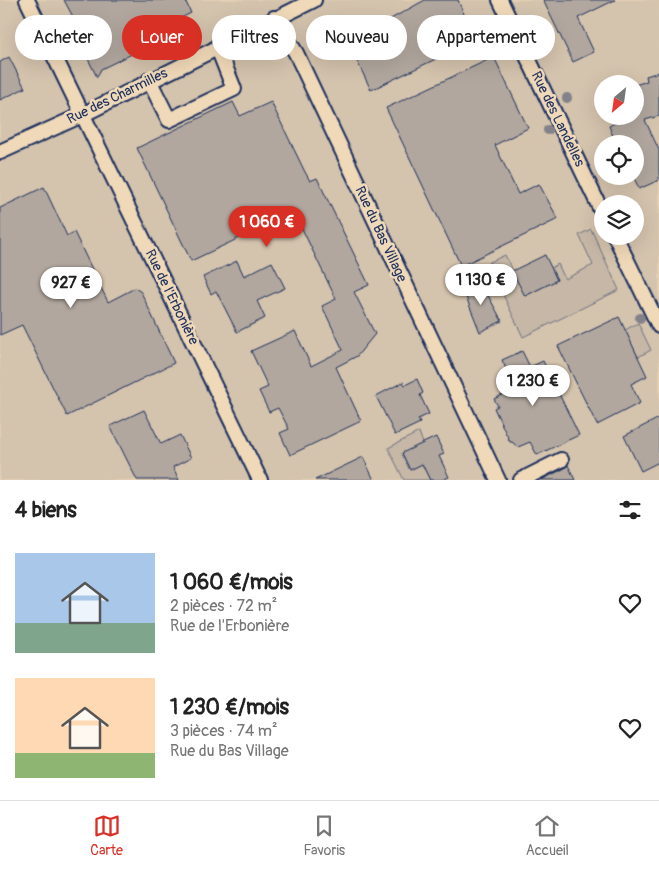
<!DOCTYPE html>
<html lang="fr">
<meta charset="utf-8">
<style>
body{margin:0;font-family:Pangolin,sans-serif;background:#f2f2f2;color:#222;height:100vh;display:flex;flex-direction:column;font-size:19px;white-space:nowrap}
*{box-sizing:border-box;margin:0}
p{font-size:16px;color:#767676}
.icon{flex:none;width:28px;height:28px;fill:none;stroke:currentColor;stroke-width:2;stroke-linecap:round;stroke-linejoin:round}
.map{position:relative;height:480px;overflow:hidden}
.drawer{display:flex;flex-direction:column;background:#fff;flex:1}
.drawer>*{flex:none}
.hud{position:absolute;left:15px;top:15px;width:630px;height:45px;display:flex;gap:10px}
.needle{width:32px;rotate:209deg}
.fabs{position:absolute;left:594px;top:75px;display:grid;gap:10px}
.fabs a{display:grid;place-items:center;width:50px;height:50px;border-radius:50%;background:#fff;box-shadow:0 5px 20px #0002;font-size:25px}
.price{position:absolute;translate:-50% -42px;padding:0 11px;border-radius:18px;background:#fff;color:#222;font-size:16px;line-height:32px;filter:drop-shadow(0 1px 2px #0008)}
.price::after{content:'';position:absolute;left:50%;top:30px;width:15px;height:11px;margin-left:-8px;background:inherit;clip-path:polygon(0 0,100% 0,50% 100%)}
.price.on{background:#d93025;color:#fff}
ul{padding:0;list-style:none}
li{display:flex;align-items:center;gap:15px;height:125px;padding:0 15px}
li span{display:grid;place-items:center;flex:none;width:140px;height:100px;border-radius:0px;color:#555}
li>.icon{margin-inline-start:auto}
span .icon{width:60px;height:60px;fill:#fffc;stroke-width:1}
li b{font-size:21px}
h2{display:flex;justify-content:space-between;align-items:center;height:60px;padding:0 15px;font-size:21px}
.tag{padding:0 18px;border-radius:22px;background:#fff;box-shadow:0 5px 20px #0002;font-size:18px;line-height:45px}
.tag.on{background:#d93025;color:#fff}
.menu{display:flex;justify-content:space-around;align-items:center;height:70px;border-top:1px solid #e0e0e0;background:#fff;font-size:14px;color:#767676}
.menu a{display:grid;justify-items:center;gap:2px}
.menu .on{color:#d93025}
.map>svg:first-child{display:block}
.built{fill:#d4c3ad;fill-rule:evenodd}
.green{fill:#c6b7a6;stroke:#707382}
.building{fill:#b1a79e;stroke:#1b2f5e}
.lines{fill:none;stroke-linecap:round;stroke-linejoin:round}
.minor-casing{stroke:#1b2f5e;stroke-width:18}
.minor{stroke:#f0d9b8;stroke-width:14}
.tree{fill:#83828a}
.labels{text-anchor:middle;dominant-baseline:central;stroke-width:5;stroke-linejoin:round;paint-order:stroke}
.street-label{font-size:14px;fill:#1b2f5e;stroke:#f0d9b8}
</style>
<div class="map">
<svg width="659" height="480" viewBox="0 0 659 480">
<rect width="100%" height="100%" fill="#e3cfb3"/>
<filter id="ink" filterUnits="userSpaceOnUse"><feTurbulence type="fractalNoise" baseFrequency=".02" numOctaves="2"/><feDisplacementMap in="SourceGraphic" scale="10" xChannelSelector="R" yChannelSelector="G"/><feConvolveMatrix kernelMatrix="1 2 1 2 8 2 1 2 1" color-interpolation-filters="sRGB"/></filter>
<g filter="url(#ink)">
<path class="built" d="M 0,0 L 659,0 L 659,480 L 0,480 ZM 602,84 L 635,84 L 635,116 L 602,116 ZM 602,144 L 635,144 L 635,176 L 602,176 ZM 602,204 L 635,204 L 635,236 L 602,236 Z"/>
<g class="green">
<path d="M 591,229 L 619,290 L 523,337 L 488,263 L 505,255 L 525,296 L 557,280 L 551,268 L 558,264 L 565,279 L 593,265 L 579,235 Z"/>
<path d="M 638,323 L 651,350 L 638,357 L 625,330 Z"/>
<path d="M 419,432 L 423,443 L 402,454 L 410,470 L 422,464 L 430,480 L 404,480 L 388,448 Z"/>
</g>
<g class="building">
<path d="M 64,0 L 185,0 L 191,13 L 167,25 L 171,35 L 101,69 L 97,77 L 88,59 L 94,56 Z"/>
<path d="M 425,0 L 458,0 L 464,14 L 453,20 L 465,45 L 371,90 L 354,55 L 385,40 L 378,26 Z"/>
<path d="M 543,0 L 615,0 L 578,18 L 594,52 L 573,62 Z"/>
<path d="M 9,57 L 25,88 L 0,100 L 0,62 Z"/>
<path d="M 494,57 L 528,128 L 495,145 L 518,194 L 539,184 L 558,219 L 461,266 L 386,108 Z"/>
<path d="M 659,72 L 659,116 L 645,120 L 659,150 L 659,180 L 639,189 L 635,180 L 635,144 L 616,144 L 609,126 L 629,116 L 635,116 L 635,113 L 640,111 L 635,95 L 635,85 L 647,81 L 646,76 Z"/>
<path d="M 233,102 L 240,116 L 271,102 L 305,172 L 310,181 L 317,178 L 369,285 L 354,292 L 375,334 L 357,356 L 336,367 L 361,421 L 290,455 L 280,433 L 289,429 L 278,408 L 269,412 L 259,391 L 268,387 L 251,351 L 295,331 L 311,366 L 343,350 L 322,306 L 336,299 L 294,212 L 191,261 L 137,148 Z"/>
<path d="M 44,187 L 67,236 L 74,232 L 108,302 L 135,288 L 141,292 L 174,363 L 67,416 L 22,325 L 0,335 L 0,208 Z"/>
<path d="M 545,255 L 557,280 L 525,296 L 512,271 Z"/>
<path d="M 237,261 L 244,276 L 272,262 L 285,288 L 257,301 L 265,318 L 237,332 L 216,291 L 211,294 L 203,277 Z"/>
<path d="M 479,279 L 502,321 L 480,332 L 462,287 Z"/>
<path d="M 619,317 L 647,376 L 631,384 L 640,403 L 597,425 L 558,346 Z"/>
<path d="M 522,351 L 530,367 L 543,361 L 579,435 L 537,455 L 530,442 L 518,447 L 512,442 L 510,442 L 494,408 L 498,406 L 494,399 L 515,389 L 502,360 Z"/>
<path d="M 417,379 L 423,393 L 420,395 L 429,414 L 418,419 L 420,423 L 395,435 L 376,396 L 403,382 L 405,385 Z"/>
<path d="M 144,410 L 161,444 L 180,435 L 191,458 L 173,467 L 179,480 L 137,480 L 110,426 Z"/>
<path d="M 659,418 L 659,462 L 641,471 L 624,436 Z"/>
<path d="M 436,437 L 444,454 L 439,456 L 449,477 L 442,480 L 430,480 L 422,464 L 410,470 L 402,453 Z"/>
<path d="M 363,457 L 374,480 L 315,480 Z"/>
<path d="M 568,465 L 575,480 L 541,480 L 565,468 Z"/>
</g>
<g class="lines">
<g class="minor-casing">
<g id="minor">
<path d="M 27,0 L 260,480"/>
<path d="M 500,0 L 602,212"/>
<path d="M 274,18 L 296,53 L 498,480"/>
<path d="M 149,80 L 169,120 L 234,89 L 217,46"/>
<path d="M 0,152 L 82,115 L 314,0"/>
<path d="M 615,236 L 659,326"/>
<path d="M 521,480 L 561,460"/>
</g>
</g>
<use href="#minor" class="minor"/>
</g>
<g class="tree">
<circle cx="567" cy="98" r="5"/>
<circle cx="548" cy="130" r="5"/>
<circle cx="640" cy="318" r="5"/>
</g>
</g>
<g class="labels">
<g class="street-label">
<text transform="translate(117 96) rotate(-26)">Rue des Charmilles</text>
<text transform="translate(558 119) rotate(64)">Rue des Landelles</text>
<text transform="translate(381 234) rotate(65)">Rue du Bas Village</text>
<text transform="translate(172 297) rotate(64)">Rue de l'Erbonière</text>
</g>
</g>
</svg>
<div class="fabs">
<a><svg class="needle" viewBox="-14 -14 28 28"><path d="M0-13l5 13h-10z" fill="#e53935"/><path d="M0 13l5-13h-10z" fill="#767676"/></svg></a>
<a><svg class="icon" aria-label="locate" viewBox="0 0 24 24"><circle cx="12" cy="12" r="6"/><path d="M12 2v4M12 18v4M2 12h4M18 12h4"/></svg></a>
<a><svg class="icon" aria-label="layers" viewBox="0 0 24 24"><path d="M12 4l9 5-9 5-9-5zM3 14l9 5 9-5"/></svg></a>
</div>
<b class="price on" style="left:267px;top:248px">1 060 €</b>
<b class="price" style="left:481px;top:306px">1 130 €</b>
<b class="price" style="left:71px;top:309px">927 €</b>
<b class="price" style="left:533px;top:407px">1 230 €</b>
<div class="hud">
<a class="tag">Acheter</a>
<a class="tag on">Louer</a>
<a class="tag">Filtres</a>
<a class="tag">Nouveau</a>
<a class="tag">Appartement</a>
</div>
</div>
<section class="drawer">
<h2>4 biens<svg class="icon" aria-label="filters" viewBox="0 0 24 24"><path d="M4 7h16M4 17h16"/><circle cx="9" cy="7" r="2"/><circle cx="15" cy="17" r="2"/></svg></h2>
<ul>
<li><span style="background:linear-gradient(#a9c7e8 70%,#7fa58c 0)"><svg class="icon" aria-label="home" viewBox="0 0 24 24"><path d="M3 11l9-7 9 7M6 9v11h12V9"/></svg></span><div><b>1 060 €/mois</b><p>2 pièces · 72 m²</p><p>Rue de l'Erbonière</p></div><svg class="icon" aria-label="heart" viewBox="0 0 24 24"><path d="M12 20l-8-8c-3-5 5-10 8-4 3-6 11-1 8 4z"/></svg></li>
<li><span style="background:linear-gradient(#ffd9b3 75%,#8fb573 0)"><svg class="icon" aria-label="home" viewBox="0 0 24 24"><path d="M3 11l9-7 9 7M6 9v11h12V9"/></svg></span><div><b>1 230 €/mois</b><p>3 pièces · 74 m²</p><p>Rue du Bas Village</p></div><svg class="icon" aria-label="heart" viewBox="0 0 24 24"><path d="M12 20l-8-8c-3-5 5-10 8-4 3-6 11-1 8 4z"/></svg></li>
</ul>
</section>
<nav class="menu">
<a class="on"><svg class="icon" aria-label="map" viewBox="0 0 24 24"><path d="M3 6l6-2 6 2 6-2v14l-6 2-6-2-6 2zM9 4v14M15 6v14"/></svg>Carte</a>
<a><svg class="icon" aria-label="saved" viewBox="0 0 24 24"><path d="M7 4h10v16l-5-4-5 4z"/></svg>Favoris</a>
<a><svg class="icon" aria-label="home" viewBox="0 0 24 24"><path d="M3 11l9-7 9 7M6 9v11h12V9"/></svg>Accueil</a>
</nav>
